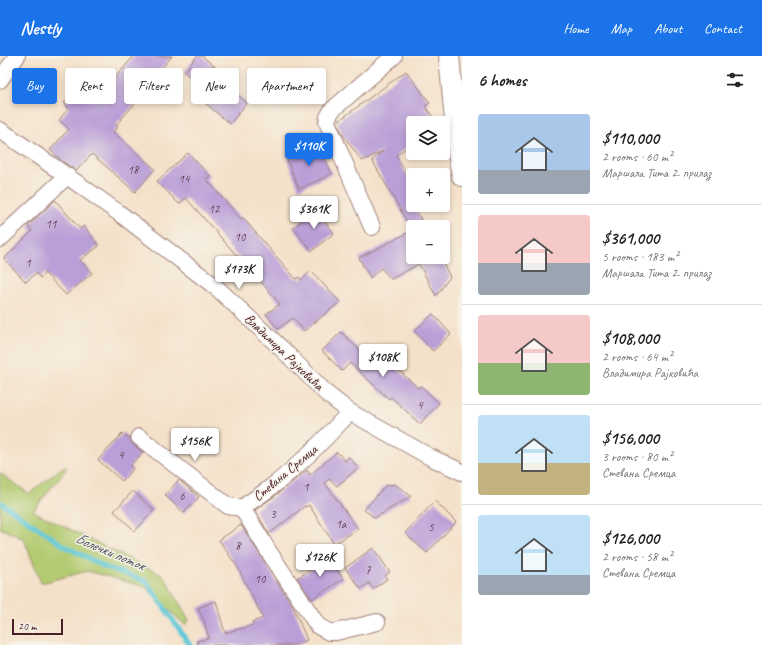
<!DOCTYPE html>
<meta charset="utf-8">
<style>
body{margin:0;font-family:Caveat,sans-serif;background:#f2f2f2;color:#222;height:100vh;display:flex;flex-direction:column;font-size:15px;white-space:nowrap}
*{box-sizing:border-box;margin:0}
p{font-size:13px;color:#767676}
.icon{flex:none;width:22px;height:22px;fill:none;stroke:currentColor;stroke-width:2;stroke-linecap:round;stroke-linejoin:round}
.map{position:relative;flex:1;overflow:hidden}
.sheet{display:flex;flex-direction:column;background:#fff;width:300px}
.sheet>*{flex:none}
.guide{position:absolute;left:12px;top:12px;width:380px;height:36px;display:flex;gap:8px}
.tools{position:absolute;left:406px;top:60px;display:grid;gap:8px}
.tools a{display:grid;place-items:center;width:44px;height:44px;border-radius:4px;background:#fff;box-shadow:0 2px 6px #0003;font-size:20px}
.scale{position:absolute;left:12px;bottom:10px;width:51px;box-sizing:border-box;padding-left:4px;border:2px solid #4a1f2b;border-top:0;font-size:11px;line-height:14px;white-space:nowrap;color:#4a1f2b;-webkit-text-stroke:3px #f7f3e8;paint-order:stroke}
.price{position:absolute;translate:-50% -34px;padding:0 9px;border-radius:4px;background:#fff;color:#222;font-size:13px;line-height:26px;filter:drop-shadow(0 1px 2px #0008)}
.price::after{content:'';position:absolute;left:50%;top:24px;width:12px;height:9px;margin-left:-6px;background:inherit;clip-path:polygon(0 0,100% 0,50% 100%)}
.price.selected{background:#1a73e8;color:#fff}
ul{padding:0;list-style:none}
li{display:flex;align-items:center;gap:12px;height:100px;padding:0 16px}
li+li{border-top:1px solid #e0e0e0}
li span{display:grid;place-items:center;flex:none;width:112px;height:80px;border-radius:4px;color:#555}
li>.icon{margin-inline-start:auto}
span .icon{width:48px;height:48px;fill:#fffc;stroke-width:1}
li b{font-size:17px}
h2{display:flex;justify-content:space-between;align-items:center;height:48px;padding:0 16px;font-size:17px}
.pill{padding:0 14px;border-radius:4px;background:#fff;box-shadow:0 2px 6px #0003;font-size:14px;line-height:36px}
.pill.selected{background:#1a73e8;color:#fff}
header{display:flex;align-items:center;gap:24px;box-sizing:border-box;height:56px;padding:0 20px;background:#1a73e8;color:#fff}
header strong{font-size:19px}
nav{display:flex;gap:22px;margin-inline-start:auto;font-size:14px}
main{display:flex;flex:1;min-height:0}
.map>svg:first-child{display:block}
.green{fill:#b2ca6f;stroke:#7e744d}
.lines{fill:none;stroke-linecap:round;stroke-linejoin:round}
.stream{stroke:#5dc8d7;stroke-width:5}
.building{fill:#b99fd7}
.minor-casing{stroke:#9f807a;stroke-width:18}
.tertiary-casing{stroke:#9f807a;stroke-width:22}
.minor{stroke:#fff;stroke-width:16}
.tertiary{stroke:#fff;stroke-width:20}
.labels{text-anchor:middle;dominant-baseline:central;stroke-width:3;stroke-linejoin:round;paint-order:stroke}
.number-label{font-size:12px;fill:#663f56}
.street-label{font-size:14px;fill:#4a1f2b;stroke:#f7f3e8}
.water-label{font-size:15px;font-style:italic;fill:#50525f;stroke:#f7f3e8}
</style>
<header>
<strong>Nestly</strong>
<nav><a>Home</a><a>Map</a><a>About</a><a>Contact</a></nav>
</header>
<main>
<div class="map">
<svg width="462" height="589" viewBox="0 0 462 589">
<rect width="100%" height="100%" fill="#f7f3e8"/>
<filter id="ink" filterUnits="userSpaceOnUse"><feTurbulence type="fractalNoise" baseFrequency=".025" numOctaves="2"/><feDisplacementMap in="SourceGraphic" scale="8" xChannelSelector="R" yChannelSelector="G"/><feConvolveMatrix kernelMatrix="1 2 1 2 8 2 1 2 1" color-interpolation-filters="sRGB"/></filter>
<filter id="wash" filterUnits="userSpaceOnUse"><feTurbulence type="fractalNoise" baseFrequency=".012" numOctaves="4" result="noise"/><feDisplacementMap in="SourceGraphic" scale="16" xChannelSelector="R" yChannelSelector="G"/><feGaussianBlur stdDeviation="0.9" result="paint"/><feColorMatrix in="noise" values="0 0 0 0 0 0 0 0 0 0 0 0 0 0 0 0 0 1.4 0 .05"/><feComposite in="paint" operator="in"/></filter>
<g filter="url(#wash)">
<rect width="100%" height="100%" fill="#f4e1c9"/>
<path class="green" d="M 64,410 L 67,412 L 33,455 L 164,520 L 189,564 L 185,569 L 145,531 L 88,515 L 41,527 L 24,483 L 0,472 L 0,417 L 29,438 Z"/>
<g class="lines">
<path class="stream" d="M 0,446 L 63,489 L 105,511 L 146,525 L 190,589"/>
</g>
<g id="blocks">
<g class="building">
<path d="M 134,0 L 172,0 L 151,25 L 153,27 L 116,69 L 118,71 L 113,76 L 155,113 L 135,136 L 92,98 L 76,115 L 62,105 L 50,94 L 69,73 L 59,64 L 69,52 L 64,47 L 70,41 L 68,39 L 82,25 L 87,30 L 94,22 L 106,32 Z"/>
<path d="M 197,0 L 202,0 L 233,26 L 229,31 L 247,47 L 230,68 L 191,35 L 197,27 L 184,16 Z"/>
<path d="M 406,15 L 430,47 L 425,50 L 437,67 L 413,67 L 413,87 L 396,99 L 413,130 L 413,149 L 425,171 L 410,171 L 372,104 L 383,95 L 362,105 L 343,79 L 337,66 Z"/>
<path d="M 319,89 L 332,118 L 299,133 L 287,104 Z"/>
<path d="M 188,97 L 210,120 L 206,123 L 241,163 L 242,161 L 296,223 L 299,221 L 301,224 L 311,215 L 340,246 L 304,275 L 293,262 L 278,273 L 266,258 L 280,248 L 239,200 L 238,201 L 186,142 L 179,148 L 157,125 Z"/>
<path d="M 55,144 L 80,173 L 84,170 L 99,190 L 80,204 L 92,217 L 66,239 L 45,217 L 40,222 L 36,217 L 26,226 L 4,203 L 32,175 L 28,170 Z"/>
<path d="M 315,154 L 334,177 L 312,195 L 293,172 Z"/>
<path d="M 413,174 L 413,201 L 440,201 L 450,221 L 436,240 L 419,208 L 391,223 L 381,212 L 370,222 L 359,202 Z"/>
<path d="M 433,258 L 451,278 L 433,295 L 414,275 Z"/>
<path d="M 341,276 L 373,307 L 381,298 L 418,332 L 421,330 L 439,347 L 420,368 L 391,341 L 389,343 L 350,307 L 342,315 L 322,295 Z"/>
<path d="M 123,377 L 130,383 L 133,389 L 143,396 L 130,410 L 133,413 L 122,425 L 98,404 Z"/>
<path d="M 337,396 L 345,405 L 349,401 L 358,412 L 337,430 L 329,423 L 325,427 L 358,473 L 334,488 L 309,449 L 306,451 L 305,450 L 269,478 L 255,454 L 276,439 L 307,414 L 310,419 Z"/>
<path d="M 179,424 L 199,441 L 184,457 L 165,439 Z"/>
<path d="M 395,428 L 411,440 L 375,462 L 364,454 L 385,430 Z"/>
<path d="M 133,435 L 154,454 L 135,475 L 114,455 Z"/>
<path d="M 435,445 L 456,466 L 427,497 L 405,477 Z"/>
<path d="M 241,469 L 281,532 L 295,553 L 294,553 L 307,584 L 296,589 L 198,589 L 197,585 L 209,582 L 204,565 L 198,552 L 216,545 L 225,577 L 253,569 L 252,566 L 263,562 L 238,512 L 219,484 Z"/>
<path d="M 373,492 L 390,516 L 385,520 L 387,523 L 373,533 L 369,527 L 361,533 L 345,512 Z"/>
<path d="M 330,502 L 343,523 L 312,543 L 297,522 Z"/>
</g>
</g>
</g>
<g filter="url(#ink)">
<use href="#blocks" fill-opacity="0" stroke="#9f807a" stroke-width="1"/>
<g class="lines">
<g class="minor-casing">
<g id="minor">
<path d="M 0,24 L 17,0"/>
<path d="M 0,74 L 67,120 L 119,157 L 217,232 L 281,292 L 327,338 L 350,356 L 430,401 L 462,416"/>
<path d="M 372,171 L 327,66 L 328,61 L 332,54 L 394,0"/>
<path d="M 0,183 L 67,120"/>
<path d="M 350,356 C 325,383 299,410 270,432 C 261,439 251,445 242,452 L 269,496 L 318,570 L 329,576 L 336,576 L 377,566"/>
<path d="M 139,381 L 228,450 L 242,452"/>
</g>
</g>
<g class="tertiary-casing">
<path id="tertiary" d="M 449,0 L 458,97 L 462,120"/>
</g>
<use href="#minor" class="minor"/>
<use href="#tertiary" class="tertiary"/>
</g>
</g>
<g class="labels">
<g class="number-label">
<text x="133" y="114">18</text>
<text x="184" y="123">14</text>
<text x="214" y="153">12</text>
<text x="51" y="168">11</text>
<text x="240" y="181">10</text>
<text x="28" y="207">1</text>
<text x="420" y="349">4</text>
<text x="121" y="399">4</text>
<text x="306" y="431">1</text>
<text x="182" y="440">6</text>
<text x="273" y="458">3</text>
<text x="341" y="468">1a</text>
<text x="431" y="471">5</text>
<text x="238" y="490">8</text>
<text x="368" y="514">7</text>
<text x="260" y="523">10</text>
</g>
<g class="street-label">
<text transform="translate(284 296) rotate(44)">Владимира Рајковића</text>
<text transform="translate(285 417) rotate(-40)">Стевана Сремца</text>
</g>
<g class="water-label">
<text transform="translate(110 496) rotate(23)">Болечки поток</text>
</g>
</g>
</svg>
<div class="tools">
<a><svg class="icon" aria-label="layers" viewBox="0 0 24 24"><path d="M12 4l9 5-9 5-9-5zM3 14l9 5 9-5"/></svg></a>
<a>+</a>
<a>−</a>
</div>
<div class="scale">20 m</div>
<b class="price selected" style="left:309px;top:111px">$110K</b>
<b class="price" style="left:314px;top:174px">$361K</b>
<b class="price" style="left:239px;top:234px">$173K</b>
<b class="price" style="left:383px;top:322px">$108K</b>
<b class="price" style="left:195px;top:406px">$156K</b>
<b class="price" style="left:320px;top:522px">$126K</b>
<div class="guide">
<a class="pill selected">Buy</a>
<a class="pill">Rent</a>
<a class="pill">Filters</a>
<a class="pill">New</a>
<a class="pill">Apartment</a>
</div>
</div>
<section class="sheet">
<h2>6 homes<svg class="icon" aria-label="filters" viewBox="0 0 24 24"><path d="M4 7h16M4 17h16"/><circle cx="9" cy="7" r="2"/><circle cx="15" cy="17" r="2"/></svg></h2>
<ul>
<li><span style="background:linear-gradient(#a9c7e8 70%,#9aa5b1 0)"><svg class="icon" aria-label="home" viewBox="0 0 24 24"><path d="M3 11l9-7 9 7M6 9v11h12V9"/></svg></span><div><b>$110,000</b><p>2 rooms · 60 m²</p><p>Маршала Тита 2. прилаз</p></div></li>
<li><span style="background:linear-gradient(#f6c9c9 60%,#9aa5b1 0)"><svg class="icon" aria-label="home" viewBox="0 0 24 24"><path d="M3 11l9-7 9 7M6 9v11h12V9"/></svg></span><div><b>$361,000</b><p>5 rooms · 183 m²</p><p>Маршала Тита 2. прилаз</p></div></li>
<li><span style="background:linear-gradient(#f6c9c9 60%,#8fb573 0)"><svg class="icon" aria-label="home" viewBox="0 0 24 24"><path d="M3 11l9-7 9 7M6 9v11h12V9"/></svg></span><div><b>$108,000</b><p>2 rooms · 64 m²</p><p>Владимира Рајковића</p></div></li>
<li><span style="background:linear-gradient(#bfe0f5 60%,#c2b280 0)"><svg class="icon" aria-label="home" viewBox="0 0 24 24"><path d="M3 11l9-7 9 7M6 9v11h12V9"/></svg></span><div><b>$156,000</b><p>3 rooms · 80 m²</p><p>Стевана Сремца</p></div></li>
<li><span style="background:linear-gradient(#bfe0f5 75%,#9aa5b1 0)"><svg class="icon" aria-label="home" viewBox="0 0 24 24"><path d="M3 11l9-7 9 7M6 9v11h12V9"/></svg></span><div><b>$126,000</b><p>2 rooms · 58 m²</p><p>Стевана Сремца</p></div></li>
</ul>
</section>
</main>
